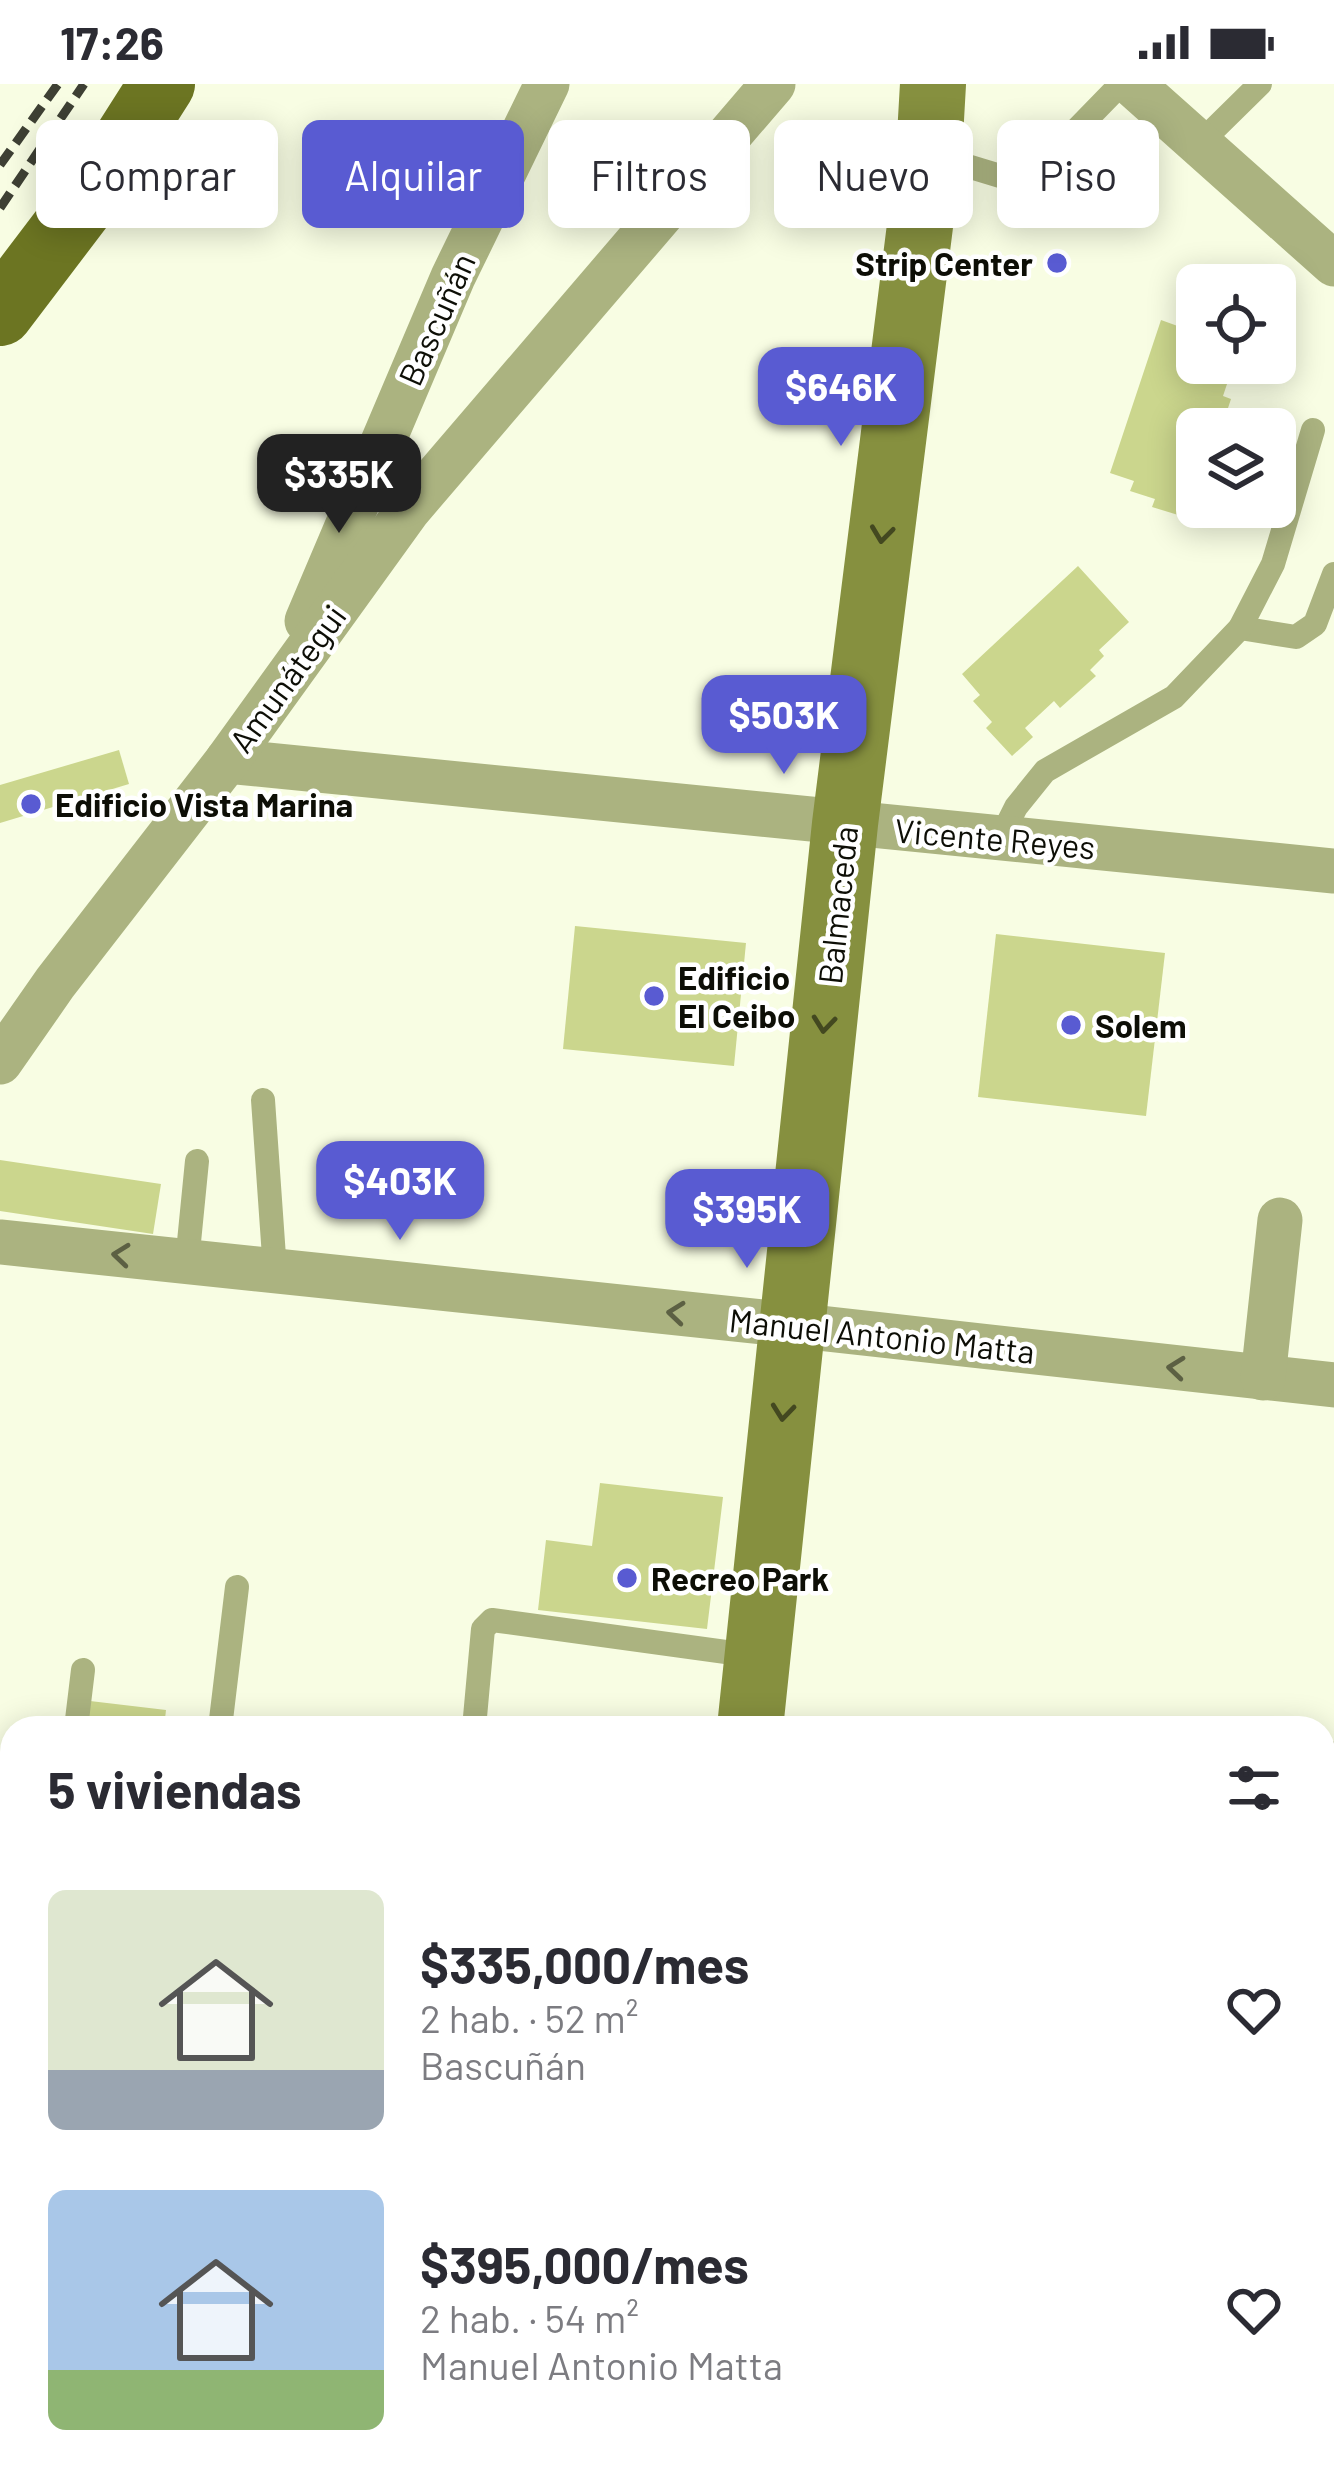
<!DOCTYPE html>
<html lang="es">
<meta charset="utf-8">
<style>
body{margin:0;font-family:Barlow,sans-serif;background:#f7f7f7;color:#2b2b33;height:100vh;display:flex;flex-direction:column;font-size:45px;white-space:nowrap}
*{box-sizing:border-box;margin:0}
p{font-size:39px;color:#7c7c81}
.icon{flex:none;width:66px;height:66px;fill:none;stroke:currentColor;stroke-width:2;stroke-linecap:round;stroke-linejoin:round}
.map{position:relative;flex:1;overflow:hidden}
.panel{position:absolute;left:0px;top:1632px;width:1335px;height:771px;display:flex;flex-direction:column;background:#fff;border-radius:36px 36px 0 0;box-shadow:0 6px 30px #0003}
.panel>*{flex:none}
.guide{position:absolute;left:36px;top:36px;width:1263px;height:108px;display:flex;gap:24px}
.controls{position:absolute;left:1176px;top:180px;display:grid;gap:24px}
.controls a{display:grid;place-items:center;width:120px;height:120px;border-radius:18px;background:#fff;box-shadow:0 6px 30px #0003;font-size:60px}
.price{position:absolute;translate:-50% -102px;padding:0 27px;border-radius:24px;background:#595bd2;color:#fff;font-size:39px;line-height:78px;filter:drop-shadow(0 3px 6px #0008)}
.price::after{content:'';position:absolute;left:50%;top:72px;width:36px;height:27px;margin-left:-18px;background:inherit;clip-path:polygon(0 0,100% 0,50% 100%)}
.price.current{background:#222;color:#fff}
ul{padding:0;list-style:none}
li{display:flex;align-items:center;gap:36px;height:300px;padding:0 48px}
li span{display:grid;place-items:center;flex:none;width:336px;height:240px;border-radius:18px;color:#555}
li>.icon{margin-inline-start:auto}
span .icon{width:144px;height:144px;fill:#fffc;stroke-width:1}
li b{font-size:51px}
h2{display:flex;justify-content:space-between;align-items:center;height:144px;padding:0 48px;font-size:51px}
.pill{padding:0 42px;border-radius:18px;background:#fff;box-shadow:0 6px 30px #0003;font-size:42px;line-height:108px}
.pill.current{background:#595bd2;color:#fff}
.status{display:flex;justify-content:space-between;align-items:center;height:84px;padding:0 60px;background:#fff;direction:ltr}
.status svg{height:33px;fill:currentColor}
.map>svg:first-child{display:block}
.building{fill:#cbd68d}
.lines{fill:none;stroke-linecap:round;stroke-linejoin:round}
.path{stroke:#9b9e8b;stroke-width:8;stroke-dasharray:12 6;stroke-linecap:butt}
.lane{stroke:#abb380;stroke-width:24}
.street{stroke:#abb380;stroke-width:45}
.secondary{stroke:#86903f;stroke-width:66}
.primary{stroke:#6c7522;stroke-width:66}
.rail{stroke:#3e4034;stroke-width:9;stroke-dasharray:18 9;stroke-linecap:butt}
.oneway{stroke:#434820}
.oneway2{stroke:#5c6043}
.poi-dot{fill:#595bd2;stroke:#fff;stroke-width:4.5}
.labels{text-anchor:middle;dominant-baseline:central;stroke-width:9;stroke-linejoin:round;paint-order:stroke}
.poi-label{font-size:33px;font-weight:bold;fill:#0d0e06;stroke:#fff;text-anchor:start}
.street-label{font-size:33px;fill:#0d0e06;stroke:#fff}
</style>
<div class="status"><b>17:26</b><svg viewBox="0 0 49 12"><path d="M0 12V9h3v3zM5 12V6h3v6zM10 12V3h3v9zM15 12V0h3v12zM26 1h20v11H26zM47 4h2v5h-2z"/></svg></div>
<div class="map">
<svg width="1334" height="2401" viewBox="0 0 1334 2401">
<rect width="100%" height="100%" fill="#f8fde3"/>
<g class="building">
<path d="M 1161,236 L 1197,249 L 1197,279 L 1225,279 L 1220,294 L 1228,297 L 1223,312 L 1231,315 L 1221,345 L 1197,345 L 1197,384 L 1194,383 L 1187,404 L 1197,409 L 1188,434 L 1152,423 L 1155,415 L 1130,407 L 1134,397 L 1110,389 Z"/>
<path d="M 1078,482 L 1129,538 L 1099,566 L 1104,572 L 1090,586 L 1096,592 L 1060,624 L 1054,617 L 1025,644 L 1033,653 L 1012,672 L 986,644 L 992,638 L 973,617 L 980,611 L 962,590 Z"/>
<path d="M 119,666 L 129,700 L 0,739 L 0,701 Z"/>
<path d="M 575,842 L 746,859 L 734,982 L 563,965 Z"/>
<path d="M 996,850 L 1165,869 L 1146,1032 L 978,1013 Z"/>
<path d="M 0,1076 L 161,1100 L 153,1150 L 0,1127 Z"/>
<path d="M 600,1399 L 723,1413 L 707,1545 L 538,1526 L 546,1456 L 592,1462 Z"/>
<path d="M 90,1617 L 166,1626 L 164,1644 L 87,1644 Z"/>
<path d="M 0,1809 L 12,1811 L 12,1872 L 0,1871 Z"/>
<path d="M 285,2391 L 359,2391 L 363,2395 L 375,2396 L 375,2401 L 279,2401 L 276,2394 Z"/>
<path d="M 459,2391 L 577,2398 L 577,2401 L 457,2401 Z"/>
</g>
<g class="lines">
<path class="path" d="M 1323,2027 L 1334,2039"/>
<g class="lane">
<path d="M 1199,60 L 1260,0"/>
<path d="M 931,71 L 1010,95 L 1045,78 L 1121,0"/>
<path d="M 1240,544 L 1296,553 L 1315,540 L 1334,490"/>
<path d="M 1000,755 L 1016,723 L 1045,687 L 1174,613 L 1240,544 L 1273,480 L 1313,346"/>
<path d="M 263,1016 L 275,1187"/>
<path d="M 187,1178 L 197,1077"/>
<path d="M 76,1644 L 83,1586"/>
<path d="M 220,1644 L 237,1503"/>
<path d="M 474,1644 L 483,1545 L 492,1536 L 755,1572"/>
<path d="M 435,2401 L 435,2391"/>
</g>
<g class="street">
<path d="M 1132,0 L 1334,180"/>
<path d="M 307,537 L 453,193 L 547,0"/>
<path d="M 227,677 L 1334,787"/>
<path d="M 0,978 L 55,899 L 227,677 L 408,426 L 773,0"/>
<path d="M 0,1158 L 792,1241 L 1334,1301"/>
<path d="M 1263,1294 L 1280,1136"/>
<path d="M 1323,1692 L 1334,1680"/>
<path d="M 0,1747 L 12,1748"/>
<path d="M 0,2042 L 12,2043"/>
<path d="M 0,2170 L 12,2171"/>
<path d="M 1323,2244 L 1334,2232"/>
<path d="M 0,2383 L 12,2391"/>
<path d="M 1214,2391 L 1225,2401"/>
</g>
<g class="secondary">
<path d="M 750,1644 L 845,740 L 929,70 L 933,0"/>
<path d="M 670,2401 L 671,2391"/>
</g>
<path class="primary" d="M 0,229 L 101,96 L 162,0"/>
<g class="rail">
<path d="M 0,81 L 58,0"/>
<path d="M 0,124 L 84,0"/>
</g>
</g>
<defs><path id="oneway-chevron" d="M-2-3.5L2.5 0L-2 3.5" fill="none" stroke-width="1.6" stroke-linecap="round" stroke-linejoin="round" transform="scale(3)"/></defs>
<g class="oneway">
<use href="#oneway-chevron" transform="translate(882 450) rotate(97)"/>
<use href="#oneway-chevron" transform="translate(824 940) rotate(96)"/>
<use href="#oneway-chevron" transform="translate(783 1328) rotate(96)"/>
</g>
<g class="oneway2">
<use href="#oneway-chevron" transform="translate(121 1171) rotate(-174)"/>
<use href="#oneway-chevron" transform="translate(676 1229) rotate(-174)"/>
<use href="#oneway-chevron" transform="translate(1176 1284) rotate(-174)"/>
</g>
<g class="poi-dot">
<circle cx="1057" cy="179" r="12"/>
<circle cx="31" cy="720" r="12"/>
<circle cx="654" cy="912" r="12"/>
<circle cx="1071" cy="941" r="12"/>
<circle cx="627" cy="1494" r="12"/>
</g>
<g class="labels">
<g class="poi-label">
<text x="1033" y="179" text-anchor="end">Strip Center</text>
<text x="55" y="720">Edificio Vista Marina</text>
<text x="678" y="893">Edificio<tspan x="678" dy="38">El Ceibo</tspan></text>
<text x="1095" y="941">Solem</text>
<text x="651" y="1494">Recreo Park</text>
</g>
<g class="street-label">
<text transform="translate(436 235) rotate(-66)">Bascuñán</text>
<text transform="translate(287 594) rotate(-54)">Amunátegui</text>
<text transform="translate(995 754) rotate(5)">Vicente Reyes</text>
<text transform="translate(837 821) rotate(-84)">Balmaceda</text>
<text transform="translate(882 1251) rotate(6)">Manuel Antonio Matta</text>
</g>
</g>
</svg>
<div class="controls">
<a><svg class="icon" aria-label="locate" viewBox="0 0 24 24"><circle cx="12" cy="12" r="6"/><path d="M12 2v4M12 18v4M2 12h4M18 12h4"/></svg></a>
<a><svg class="icon" aria-label="layers" viewBox="0 0 24 24"><path d="M12 4l9 5-9 5-9-5zM3 14l9 5 9-5"/></svg></a>
</div>
<b class="price" style="left:841px;top:365px">$646K</b>
<b class="price current" style="left:339px;top:452px">$335K</b>
<b class="price" style="left:784px;top:693px">$503K</b>
<b class="price" style="left:400px;top:1159px">$403K</b>
<b class="price" style="left:747px;top:1187px">$395K</b>
<div class="guide">
<a class="pill">Comprar</a>
<a class="pill current">Alquilar</a>
<a class="pill">Filtros</a>
<a class="pill">Nuevo</a>
<a class="pill">Piso</a>
</div>
<section class="panel">
<h2>5 viviendas<svg class="icon" aria-label="filters" viewBox="0 0 24 24"><path d="M4 7h16M4 17h16"/><circle cx="9" cy="7" r="2"/><circle cx="15" cy="17" r="2"/></svg></h2>
<ul>
<li><span style="background:linear-gradient(#dfe7d0 75%,#9aa5b1 0)"><svg class="icon" aria-label="home" viewBox="0 0 24 24"><path d="M3 11l9-7 9 7M6 9v11h12V9"/></svg></span><div><b>$335,000/mes</b><p>2 hab. · 52 m²</p><p>Bascuñán</p></div><svg class="icon" aria-label="heart" viewBox="0 0 24 24"><path d="M12 20l-8-8c-3-5 5-10 8-4 3-6 11-1 8 4z"/></svg></li>
<li><span style="background:linear-gradient(#a9c7e8 75%,#8fb573 0)"><svg class="icon" aria-label="home" viewBox="0 0 24 24"><path d="M3 11l9-7 9 7M6 9v11h12V9"/></svg></span><div><b>$395,000/mes</b><p>2 hab. · 54 m²</p><p>Manuel Antonio Matta</p></div><svg class="icon" aria-label="heart" viewBox="0 0 24 24"><path d="M12 20l-8-8c-3-5 5-10 8-4 3-6 11-1 8 4z"/></svg></li>
</ul>
</section>
</div>
